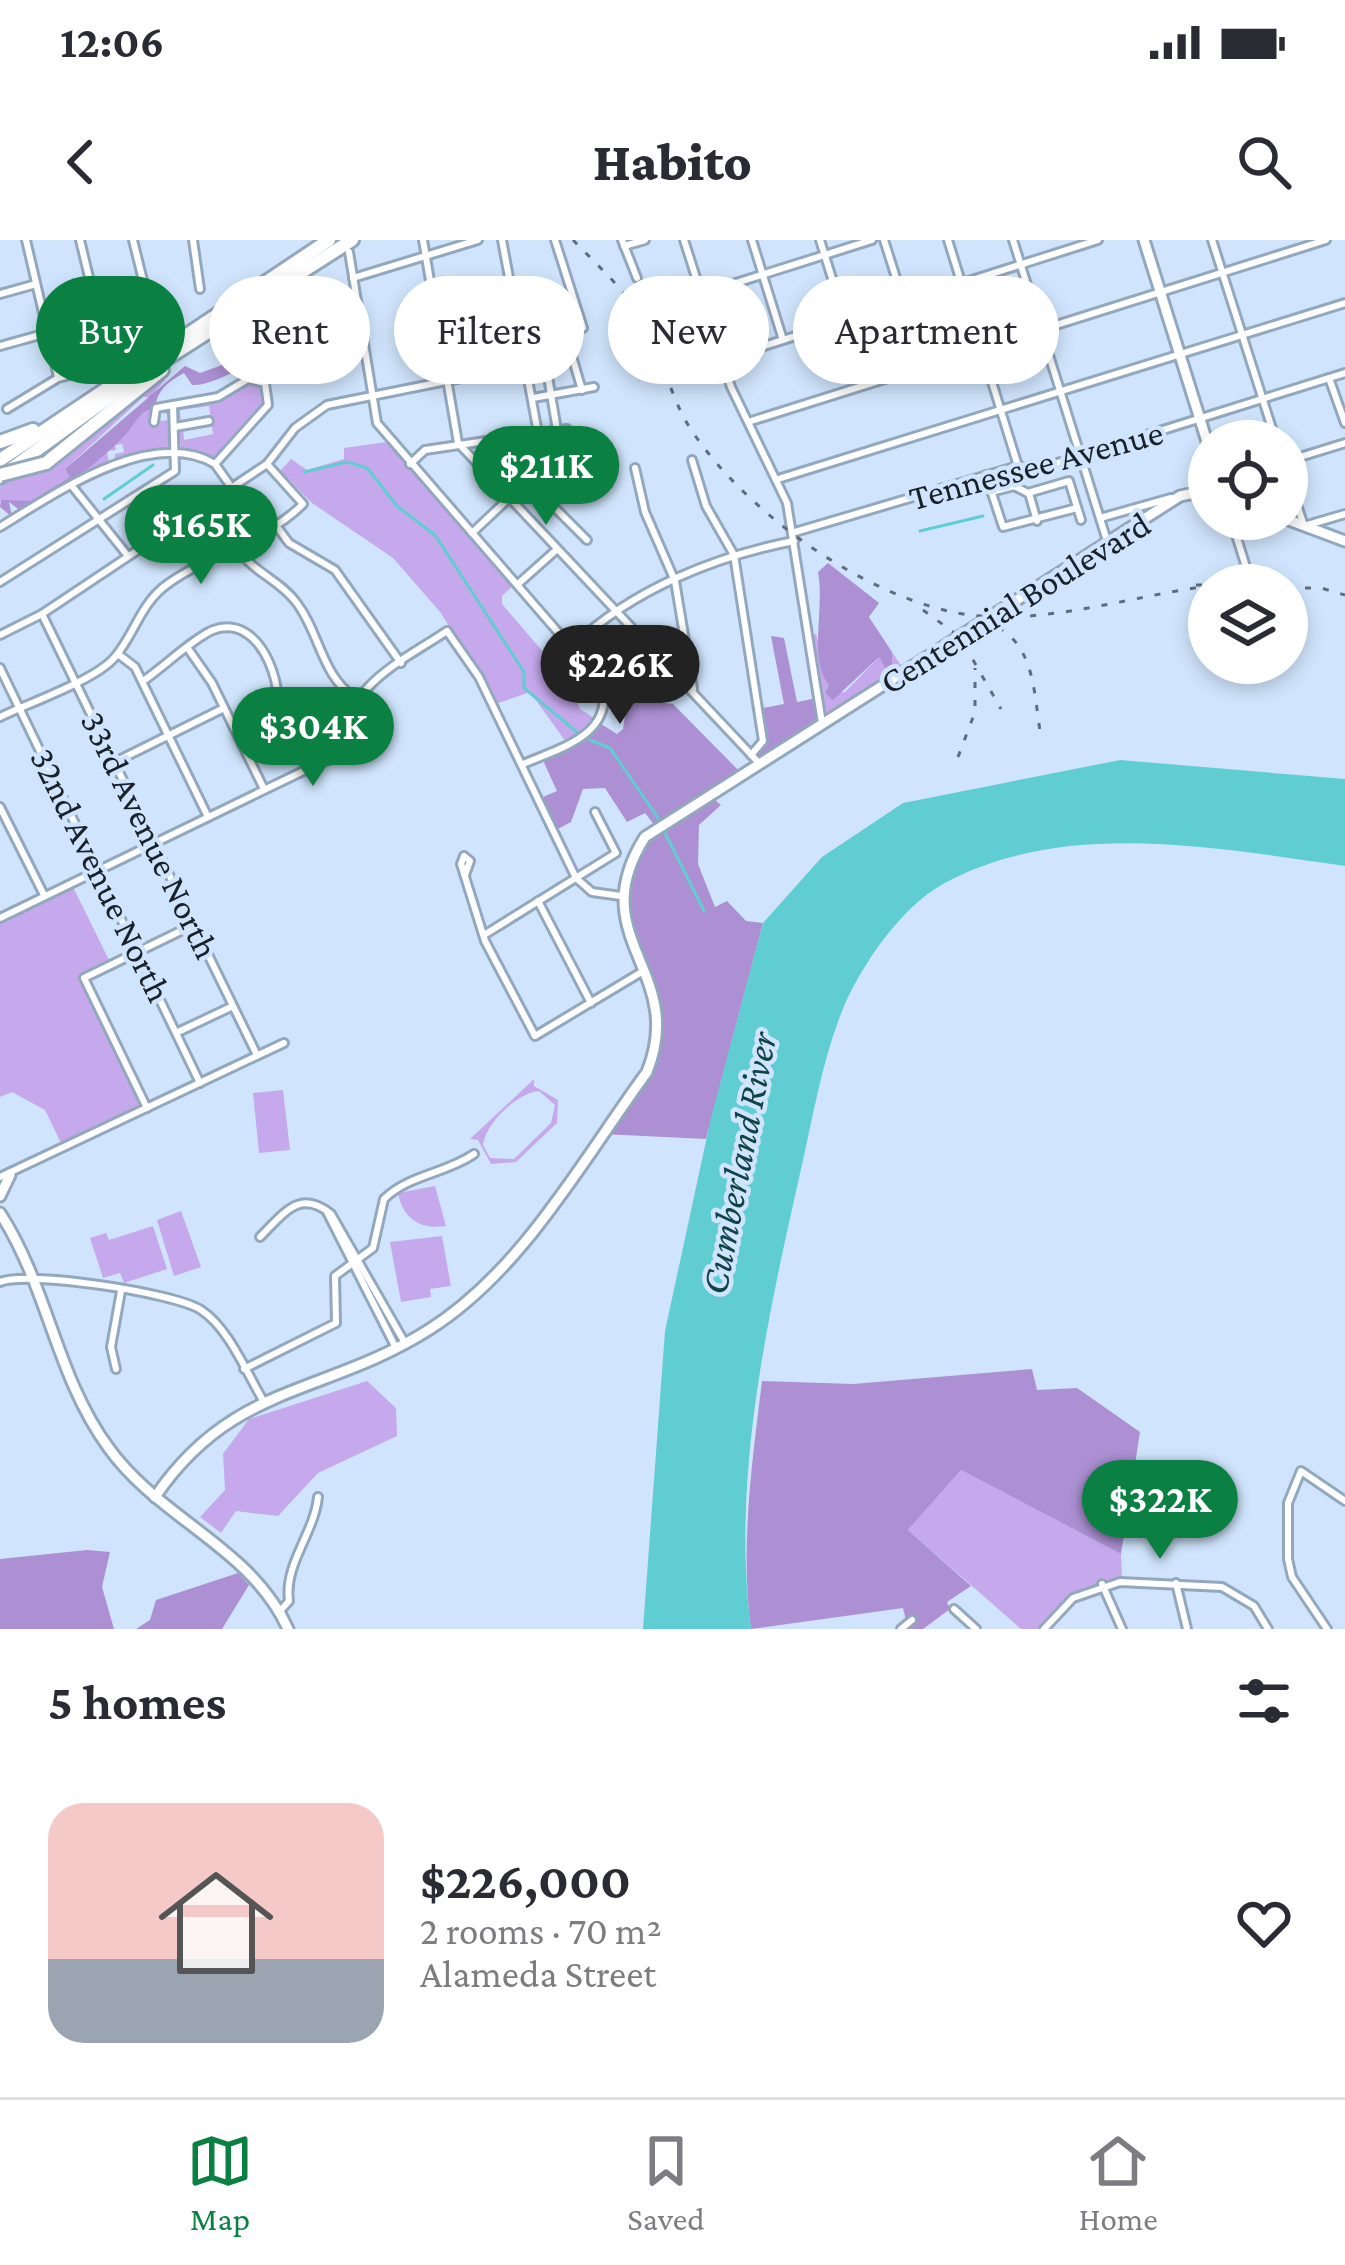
<!DOCTYPE html>
<meta charset="utf-8">
<style>
body{margin:0;font-family:"Crimson Pro",serif;background:#f2f2f3;color:#2b2b33;height:100vh;display:flex;flex-direction:column;font-size:45px;white-space:nowrap}
*{box-sizing:border-box;margin:0}
p{font-size:39px;color:#7c7c81}
.icon{flex:none;width:66px;height:66px;fill:none;stroke:currentColor;stroke-width:2;stroke-linecap:round;stroke-linejoin:round}
.map{position:relative;height:1389px;overflow:hidden}
.details{display:flex;flex-direction:column;background:#fff;flex:1}
.details>*{flex:none}
.guide{position:absolute;left:36px;top:36px;width:1275px;height:108px;display:flex;gap:24px}
.tools{position:absolute;left:1188px;top:180px;display:grid;gap:24px}
.tools a{display:grid;place-items:center;width:120px;height:120px;border-radius:50%;background:#fff;box-shadow:0 6px 18px #0003;font-size:60px}
.price{position:absolute;translate:-50% -102px;padding:0 27px;border-radius:42px;background:#0b8043;color:#fff;font-size:39px;line-height:78px;filter:drop-shadow(0 3px 6px #0008)}
.price::after{content:'';position:absolute;left:50%;top:72px;width:36px;height:27px;margin-left:-18px;background:inherit;clip-path:polygon(0 0,100% 0,50% 100%)}
.price.on{background:#222;color:#fff}
ul{padding:0;list-style:none}
li{display:flex;align-items:center;gap:36px;height:300px;padding:0 48px}
li span{display:grid;place-items:center;flex:none;width:336px;height:240px;border-radius:36px;color:#555}
li>.icon{margin-inline-start:auto}
span .icon{width:144px;height:144px;fill:#fffc;stroke-width:1}
li b{font-size:51px}
h2{display:flex;justify-content:space-between;align-items:center;height:144px;padding:0 48px;font-size:51px}
.chip{padding:0 42px;border-radius:54px;background:#fff;box-shadow:0 6px 18px #0003;font-size:42px;line-height:108px}
.chip.on{background:#0b8043;color:#fff}
.status{display:flex;justify-content:space-between;align-items:center;height:84px;padding:0 60px;background:#fff;direction:ltr}
.status svg{height:33px;fill:currentColor}
header{display:flex;justify-content:space-between;align-items:center;height:156px;padding:0 48px;background:#fff;font-size:54px;font-weight:800}
.tabs{display:flex;justify-content:space-around;align-items:center;height:168px;border-top:3px solid #e1e1e2;background:#fff;font-size:33px;color:#7c7c81}
.tabs a{display:grid;justify-items:center;gap:6px}
.tabs .on{color:#0b8043}
.map>svg:first-child{display:block}
.green{fill:#c6a9ed;fill-rule:evenodd}
.forest{fill:#ac90d3}
.water{fill:#60cdd2}
.lines{fill:none;stroke-linecap:round;stroke-linejoin:round}
.stream{stroke:#60cdd2;stroke-width:3}
.minor-casing{stroke:#93a7bd;stroke-width:12}
.major-casing{stroke:#93a7bd;stroke-width:15}
.highway-casing{stroke:#93a7bd;stroke-width:18}
.minor{stroke:#fff;stroke-width:6}
.major{stroke:#fff;stroke-width:9}
.highway{stroke:#fff;stroke-width:12}
.rail{stroke:#5f6c7b;stroke-width:3;stroke-dasharray:6 12;stroke-linecap:butt}
.highway-bridge-casing{stroke:#93a7bd;stroke-width:18;stroke-linecap:butt}
.highway-bridge{stroke:#fff;stroke-width:12}
.labels{text-anchor:middle;dominant-baseline:central;stroke-width:9;stroke-linejoin:round;paint-order:stroke}
.street-label{font-size:36px;fill:#182029;stroke:#d0e5fd}
.water-label{font-size:39px;font-style:italic;fill:#104345;stroke:#d0e5fd}
</style>
<div class="status"><b>12:06</b><svg viewBox="0 0 49 12"><path d="M0 12V9h3v3zM5 12V6h3v6zM10 12V3h3v9zM15 12V0h3v12zM26 1h20v11H26zM47 4h2v5h-2z"/></svg></div>
<header><svg class="icon" aria-label="back" viewBox="0 0 24 24"><path d="M15 5l-7 7 7 7"/></svg>Habito<svg class="icon" aria-label="search" viewBox="0 0 24 24"><circle cx="10" cy="10" r="6"/><path d="M15 15l6 6"/></svg></header>
<div class="map">
<svg width="1345" height="1389" viewBox="0 0 1345 1389">
<rect width="100%" height="100%" fill="#d0e5fd"/>
<g class="green">
<path d="M 161,135 L 165,140 L 150,157 L 143,157 L 65,229 L 71,237 L 32,261 L 0,261 L 0,247 L 11,237 L 70,214 Z"/>
<path d="M 247,142 L 265,147 L 265,166 L 215,219 L 181,208 L 178,189 L 183,188 L 184,200 L 213,194 L 209,166 L 180,170 L 181,184 L 177,169 L 220,159 Z"/>
<path d="M 146,169 L 151,169 L 152,182 L 168,180 L 167,174 L 155,171 L 170,171 L 173,210 L 114,221 L 115,214 L 124,212 L 122,204 L 115,205 L 116,210 L 107,211 L 109,222 L 69,244 Z"/>
<path d="M 387,202 L 515,344 L 502,356 L 502,364 L 569,442 L 580,469 L 597,480 L 566,502 L 530,452 L 496,464 L 441,373 L 393,318 L 312,263 L 280,231 L 291,219 L 307,230 L 344,219 L 344,208 Z"/>
<path d="M 816,394 L 829,445 L 825,453 L 845,452 L 879,417 L 889,419 L 892,412 L 902,427 L 917,418 L 920,422 L 835,476 L 820,472 L 807,396 Z"/>
<path d="M 73,647 L 110,722 L 80,738 L 141,866 L 62,905 L 45,870 L 12,852 L 0,857 L 0,682 Z"/>
<path d="M 534,839 L 534,846 L 558,860 L 557,883 L 516,922 L 491,924 L 478,900 L 470,899 ZM 539,851 L 555,865 L 551,883 L 514,919 L 490,918 L 483,905 C 486,883 517,853 539,851 Z"/>
<path d="M 283,850 L 290,910 L 259,913 L 253,853 Z"/>
<path d="M 435,946 L 446,986 C 420,990 403,979 398,953 Z"/>
<path d="M 181,971 L 201,1027 L 174,1036 L 157,980 Z"/>
<path d="M 153,986 L 167,1029 L 124,1043 L 120,1033 L 103,1038 L 90,998 L 106,993 L 109,1000 Z"/>
<path d="M 442,996 L 451,1046 L 430,1049 L 431,1057 L 401,1062 L 390,1002 Z"/>
<path d="M 367,1141 L 396,1168 L 397,1196 L 318,1233 L 278,1276 L 236,1271 L 221,1293 L 200,1277 L 225,1250 L 223,1214 L 249,1179 Z"/>
<path d="M 961,1230 L 1121,1314 L 1122,1339 L 1078,1352 L 1040,1389 L 1021,1389 L 908,1290 Z"/>
</g>
<g class="forest">
<path d="M 358,69 L 359,76 L 338,80 L 342,97 L 299,106 L 296,122 L 284,112 C 253,118 215,147 192,145 L 184,133 C 169,141 157,150 155,168 C 140,170 137,181 128,192 C 99,224 59,250 22,272 L 9,262 L 12,277 L 0,267 L 1,260 L 32,261 L 70,237 L 65,229 L 185,126 L 200,133 L 241,118 L 245,107 L 276,93 L 326,90 L 326,74 Z"/>
<path d="M 828,323 L 879,363 L 869,377 L 892,412 L 892,424 L 886,429 L 879,417 L 833,460 L 825,453 L 829,445 C 808,419 825,369 818,332 Z"/>
<path d="M 771,396 L 784,398 L 797,462 L 817,458 L 822,484 L 759,523 L 751,515 L 763,501 L 758,469 L 784,464 Z"/>
<path d="M 636,408 L 642,411 L 640,429 L 649,461 L 673,464 L 742,534 L 709,555 L 721,565 L 699,585 L 698,624 L 715,667 L 727,661 L 746,681 L 763,683 L 706,899 L 602,894 L 647,832 L 659,790 L 631,703 L 624,640 L 656,587 L 645,573 L 627,582 L 605,548 L 583,549 L 571,582 L 554,591 L 538,559 L 557,551 L 541,516 L 580,499 L 598,482 L 617,494 L 623,489 Z"/>
<path d="M 1032,1129 L 1037,1150 L 1077,1148 L 1140,1192 L 1121,1314 L 961,1230 L 908,1290 L 971,1346 L 947,1362 L 950,1369 L 923,1389 L 908,1389 L 903,1368 L 751,1389 C 740,1307 752,1223 762,1141 L 853,1144 Z"/>
<path d="M 87,1310 L 110,1312 L 102,1347 L 114,1389 L 0,1389 L 0,1319 Z"/>
<path d="M 238,1333 L 249,1345 L 222,1389 L 136,1389 L 150,1380 L 156,1360 Z"/>
</g>
<path class="water" d="M 1120,520 L 1345,539 L 1345,626 C 1216,608 1063,578 943,644 C 900,668 860,727 842,771 C 822,821 813,877 801,929 C 768,1076 731,1238 751,1389 L 643,1389 L 665,1091 L 711,878 L 763,683 L 822,617 L 903,563 Z"/>
<g class="lines">
<g class="stream">
<path d="M 1119,199 L 1190,177"/>
<path d="M 304,232 L 347,222 L 367,228 L 397,266 L 435,295 L 524,432 L 524,448 L 578,493"/>
<path d="M 104,259 L 153,225"/>
<path d="M 920,291 L 983,276"/>
<path d="M 590,500 L 610,508 L 658,578"/>
<path d="M 664,591 L 704,671"/>
</g>
<g class="minor-casing">
<g id="minor">
<path d="M 26,0 L 58,137"/>
<path d="M 133,0 L 152,77"/>
<path d="M 193,0 L 200,49"/>
<path d="M 423,0 L 458,203 L 759,523"/>
<path d="M 502,0 L 538,193"/>
<path d="M 622,0 L 637,38"/>
<path d="M 684,0 L 731,147 L 787,263 L 822,483"/>
<path d="M 752,0 L 783,100"/>
<path d="M 820,0 L 865,144"/>
<path d="M 884,0 L 924,126"/>
<path d="M 948,0 L 1018,226"/>
<path d="M 1013,0 L 1108,304"/>
<path d="M 1212,0 L 1276,201"/>
<path d="M 624,6 L 645,0"/>
<path d="M 349,12 L 377,183 L 602,443 C 615,495 560,508 523,524"/>
<path d="M 353,38 L 478,0"/>
<path d="M 0,54 L 36,44"/>
<path d="M 701,54 L 872,0"/>
<path d="M 565,93 L 582,150"/>
<path d="M 0,106 L 47,93"/>
<path d="M 522,107 L 583,88 L 555,0"/>
<path d="M 723,119 L 1098,0"/>
<path d="M 1329,138 L 1345,183"/>
<path d="M 533,158 L 594,147"/>
<path d="M 7,169 L 58,138 L 110,124 L 80,0"/>
<path d="M 154,182 L 156,168 L 218,157 L 248,139 L 265,143 L 268,165 L 215,224 L 232,248"/>
<path d="M 748,182 L 1326,0"/>
<path d="M 175,187 L 209,181"/>
<path d="M 557,190 L 545,119 L 569,108"/>
<path d="M 692,220 L 706,266 L 734,315 L 763,501 L 751,515"/>
<path d="M 1287,221 L 1345,203"/>
<path d="M 410,224 L 425,210 L 567,189"/>
<path d="M 635,228 L 645,272 L 675,341 L 693,449"/>
<path d="M 1287,234 L 1304,286 L 1345,274"/>
<path d="M 986,235 L 1003,287 L 1077,268"/>
<path d="M 778,239 L 1345,63"/>
<path d="M 72,246 L 128,316"/>
<path d="M 534,247 L 587,300"/>
<path d="M 991,252 L 1014,246 L 1028,253 L 1069,241 L 1081,280"/>
<path d="M 1029,253 L 1037,281"/>
<path d="M 1100,278 L 1171,258"/>
<path d="M 1231,279 L 1251,343"/>
<path d="M 0,287 C 54,254 151,186 215,224"/>
<path d="M 278,288 L 289,303 L 335,330 L 401,423"/>
<path d="M 795,292 L 1018,226 L 1035,230 L 1345,133"/>
<path d="M 472,293 L 507,260 L 554,241"/>
<path d="M 235,304 C 250,332 278,338 296,362 C 320,393 321,435 355,458"/>
<path d="M 0,342 L 175,231 L 173,165"/>
<path d="M 518,344 L 555,311"/>
<path d="M 42,374 L 257,815"/>
<path d="M 0,395 L 42,374 L 267,224 L 295,188 L 327,165 L 526,125"/>
<path d="M 574,405 C 632,350 715,316 794,301"/>
<path d="M 189,410 L 212,443 L 264,549"/>
<path d="M 118,414 L 135,427 L 208,577"/>
<path d="M 0,428 L 200,843"/>
<path d="M 143,441 C 161,429 195,397 213,390 C 264,371 291,459 272,493 L 244,508"/>
<path d="M 0,477 C 29,463 96,440 115,417 C 136,392 140,363 169,343 C 213,312 266,301 303,264 L 267,224"/>
<path d="M 115,522 L 224,468"/>
<path d="M 0,567 L 44,655"/>
<path d="M 465,635 L 470,621 L 464,616 L 461,624 L 485,701 L 535,796 L 645,730"/>
<path d="M 538,661 L 591,763"/>
<path d="M 0,678 L 322,522 L 348,514 C 336,449 401,422 447,391 L 479,437 L 576,638 L 592,652 L 621,656"/>
<path d="M 484,695 L 616,613 L 595,572"/>
<path d="M 178,792 L 233,766"/>
<path d="M 147,868 L 84,738 L 193,685"/>
<path d="M 0,937 L 284,803"/>
<path d="M 327,972 L 396,1108"/>
<path d="M 260,997 C 285,972 300,949 331,974 L 405,1103"/>
<path d="M 0,1042 C 26,1030 176,1053 201,1070 C 229,1088 247,1134 264,1162"/>
<path d="M 116,1129 L 111,1107 L 121,1051"/>
<path d="M 244,1129 L 336,1083 L 335,1036 L 373,1008 L 384,959 C 410,934 445,934 474,914"/>
<path d="M 1176,1343 L 1187,1389"/>
<path d="M 1102,1344 L 1122,1389"/>
<path d="M 954,1369 L 976,1389"/>
<path d="M 280,1371 L 289,1361 C 284,1324 314,1294 318,1257"/>
<path d="M 901,1389 L 912,1380"/>
<path d="M 1044,1389 L 1073,1358 L 1120,1342 L 1222,1347 L 1254,1366 L 1268,1389"/>
<path d="M 1327,1389 L 1292,1337 L 1288,1319 L 1288,1263 L 1301,1231 L 1345,1261"/>
</g>
</g>
<g class="major-casing">
<g id="major">
<path d="M 1144,0 L 1209,208"/>
<path d="M 1286,279 L 1345,301"/>
<path d="M 0,956 L 10,935"/>
<path d="M 0,973 C 48,1047 56,1136 108,1207 C 159,1279 251,1307 288,1389"/>
<path d="M 155,1257 C 233,1142 325,1156 430,1089 C 523,1030 583,919 647,832 C 688,731 581,698 645,597 L 1180,256 L 1209,250"/>
</g>
</g>
<g class="highway-casing">
<g id="highway">
<path d="M 0,202 L 33,190"/>
<path d="M 0,220 L 329,0"/>
<path d="M 46,223 L 162,130"/>
<path d="M 0,237 L 133,140 L 352,0"/>
</g>
</g>
<use href="#minor" class="minor"/>
<use href="#major" class="major"/>
<use href="#highway" class="highway"/>
<g class="rail">
<path d="M 573,0 C 600,28 631,55 649,91 C 665,124 671,160 692,191 C 750,278 885,374 993,377 C 1063,379 1139,355 1209,346"/>
<path d="M 634,89 L 641,113 L 639,142"/>
<path d="M 1196,345 L 1243,345"/>
<path d="M 1287,348 L 1321,348 L 1345,355"/>
<path d="M 923,370 L 960,397 L 1001,469"/>
<path d="M 982,380 C 1034,397 1033,445 1040,491"/>
<path d="M 958,517 L 975,472 L 975,428"/>
</g>
<g class="highway-bridge-casing">
<path id="highway-bridge" d="M 0,235 L 46,223"/>
</g>
<use href="#highway-bridge" class="highway-bridge"/>
</g>
<g class="labels">
<g class="street-label">
<text transform="translate(1036 225) rotate(-15)">Tennessee Avenue</text>
<text transform="translate(1015 363) rotate(-32)">Centennial Boulevard</text>
<text transform="translate(150 595) rotate(64)">33rd Avenue North</text>
<text transform="translate(101 635) rotate(64)">32nd Avenue North</text>
</g>
<g class="water-label">
<text transform="translate(738 923) rotate(-79)">Cumberland River</text>
</g>
</g>
</svg>
<div class="tools">
<a><svg class="icon" aria-label="locate" viewBox="0 0 24 24"><circle cx="12" cy="12" r="6"/><path d="M12 2v4M12 18v4M2 12h4M18 12h4"/></svg></a>
<a><svg class="icon" aria-label="layers" viewBox="0 0 24 24"><path d="M12 4l9 5-9 5-9-5zM3 14l9 5 9-5"/></svg></a>
</div>
<b class="price" style="left:546px;top:288px">$211K</b>
<b class="price" style="left:201px;top:347px">$165K</b>
<b class="price on" style="left:620px;top:487px">$226K</b>
<b class="price" style="left:313px;top:549px">$304K</b>
<b class="price" style="left:1160px;top:1322px">$322K</b>
<div class="guide">
<a class="chip on">Buy</a>
<a class="chip">Rent</a>
<a class="chip">Filters</a>
<a class="chip">New</a>
<a class="chip">Apartment</a>
</div>
</div>
<section class="details">
<h2>5 homes<svg class="icon" aria-label="filters" viewBox="0 0 24 24"><path d="M4 7h16M4 17h16"/><circle cx="9" cy="7" r="2"/><circle cx="15" cy="17" r="2"/></svg></h2>
<ul>
<li><span style="background:linear-gradient(#f6c9c9 65%,#9aa5b1 0)"><svg class="icon" aria-label="home" viewBox="0 0 24 24"><path d="M3 11l9-7 9 7M6 9v11h12V9"/></svg></span><div><b>$226,000</b><p>2 rooms · 70 m²</p><p>Alameda Street</p></div><svg class="icon" aria-label="heart" viewBox="0 0 24 24"><path d="M12 20l-8-8c-3-5 5-10 8-4 3-6 11-1 8 4z"/></svg></li>
</ul>
</section>
<nav class="tabs">
<a class="on"><svg class="icon" aria-label="map" viewBox="0 0 24 24"><path d="M3 6l6-2 6 2 6-2v14l-6 2-6-2-6 2zM9 4v14M15 6v14"/></svg>Map</a>
<a><svg class="icon" aria-label="saved" viewBox="0 0 24 24"><path d="M7 4h10v16l-5-4-5 4z"/></svg>Saved</a>
<a><svg class="icon" aria-label="home" viewBox="0 0 24 24"><path d="M3 11l9-7 9 7M6 9v11h12V9"/></svg>Home</a>
</nav>
